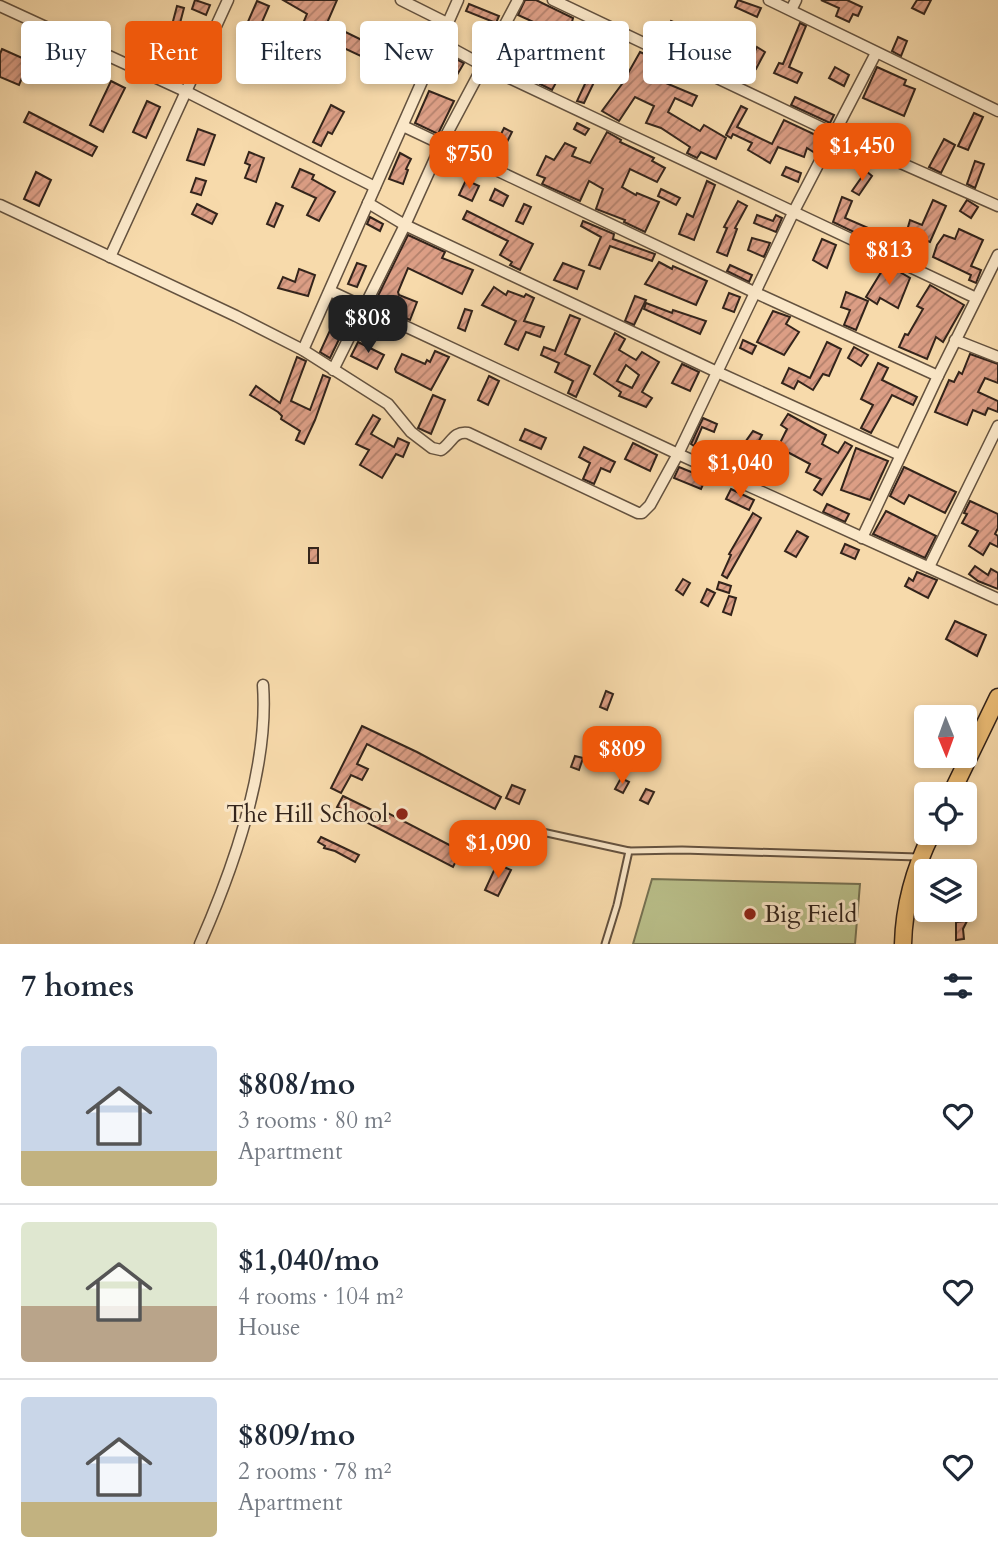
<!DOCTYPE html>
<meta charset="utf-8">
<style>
body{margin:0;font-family:Cardo,serif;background:#f6f6f7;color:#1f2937;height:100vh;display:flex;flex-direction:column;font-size:26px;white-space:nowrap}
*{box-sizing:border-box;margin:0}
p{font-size:23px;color:#747a83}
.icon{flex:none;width:38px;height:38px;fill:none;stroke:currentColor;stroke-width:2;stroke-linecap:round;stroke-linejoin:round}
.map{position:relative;height:944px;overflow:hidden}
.details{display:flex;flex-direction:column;background:#fff;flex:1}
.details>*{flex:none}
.top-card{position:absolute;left:21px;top:21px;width:957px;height:63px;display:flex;gap:14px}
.needle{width:46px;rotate:179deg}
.tools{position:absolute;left:914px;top:705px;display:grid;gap:14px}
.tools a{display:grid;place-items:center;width:63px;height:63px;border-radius:7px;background:#fff;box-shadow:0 4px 10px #0003;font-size:35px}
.price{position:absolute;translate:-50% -60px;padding:0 16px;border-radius:14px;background:#ea580c;color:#fff;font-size:23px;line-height:46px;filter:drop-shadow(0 2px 4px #0008)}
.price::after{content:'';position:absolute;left:50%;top:42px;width:21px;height:16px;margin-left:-10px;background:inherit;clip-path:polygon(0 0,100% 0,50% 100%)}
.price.on{background:#222;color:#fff}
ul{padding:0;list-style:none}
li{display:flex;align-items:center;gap:21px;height:175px;padding:0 21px}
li+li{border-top:2px solid #e0e1e3}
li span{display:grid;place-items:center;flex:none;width:196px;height:140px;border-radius:7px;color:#555}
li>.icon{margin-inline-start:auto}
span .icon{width:84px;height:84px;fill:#fffc;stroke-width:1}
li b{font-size:30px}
h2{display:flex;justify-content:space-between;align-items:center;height:84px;padding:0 21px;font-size:30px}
.tag{padding:0 24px;border-radius:7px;background:#fff;box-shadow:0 4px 10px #0003;font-size:24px;line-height:63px}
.tag.on{background:#ea580c;color:#fff}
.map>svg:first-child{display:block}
.pitch{fill:#bac08b;stroke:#767253;stroke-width:2}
.building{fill:url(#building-hatch);stroke:#33241b;stroke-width:2;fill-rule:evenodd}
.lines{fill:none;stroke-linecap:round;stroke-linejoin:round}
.service-casing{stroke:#64523f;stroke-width:9}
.minor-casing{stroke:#64523f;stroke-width:13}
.trunk-casing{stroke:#33241b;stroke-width:19}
.service{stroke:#fae7c8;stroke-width:5}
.minor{stroke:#fae7c8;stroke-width:10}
.trunk{stroke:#ecbd76;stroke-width:16}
.poi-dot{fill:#8f2418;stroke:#fae7c8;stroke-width:2.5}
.labels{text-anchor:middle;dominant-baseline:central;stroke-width:6;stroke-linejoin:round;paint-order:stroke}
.poi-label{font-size:24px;fill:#33241b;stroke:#fae7c8;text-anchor:end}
</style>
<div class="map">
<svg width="998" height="944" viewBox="0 0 998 944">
<defs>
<pattern id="building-hatch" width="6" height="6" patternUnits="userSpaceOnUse" patternTransform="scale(1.75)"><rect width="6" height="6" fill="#dc9e85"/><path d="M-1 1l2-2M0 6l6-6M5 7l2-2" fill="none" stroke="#b3816c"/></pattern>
</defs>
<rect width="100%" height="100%" fill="#f7daab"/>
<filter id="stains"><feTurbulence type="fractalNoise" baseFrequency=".00286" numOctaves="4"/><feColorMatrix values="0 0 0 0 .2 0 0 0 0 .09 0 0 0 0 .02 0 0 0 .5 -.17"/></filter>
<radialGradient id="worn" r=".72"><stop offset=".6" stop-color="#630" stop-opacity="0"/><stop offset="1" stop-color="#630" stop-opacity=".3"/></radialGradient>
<path class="pitch" d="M 652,879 L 860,884 L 855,944 L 633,944 Z"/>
<g class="building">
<path d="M 195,0 L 210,5 L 206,15 L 192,9 Z"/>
<path d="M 283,0 L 337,0 L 327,23 L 372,45 L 365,58 L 344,48 L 341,55 L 328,49 L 332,38 L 312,29 L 303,49 L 294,45 L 307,14 Z"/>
<path d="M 525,0 L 536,0 L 573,18 L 567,42 L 558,40 L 560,34 L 518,15 Z"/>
<path d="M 738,0 L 761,8 L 757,17 L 735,7 Z"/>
<path d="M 821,0 L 847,0 L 862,7 L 858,16 L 853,14 L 849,22 L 836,16 L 839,8 Z"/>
<path d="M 917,0 L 931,0 L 924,14 L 912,8 Z"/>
<path d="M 257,1 L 269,6 L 259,29 L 247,24 Z"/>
<path d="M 469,4 L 499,16 L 496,23 L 466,11 Z"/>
<path d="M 177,6 L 184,8 L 174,46 L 167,44 Z"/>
<path d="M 671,21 L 678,24 L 669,40 L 663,37 Z"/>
<path d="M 800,23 L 806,26 L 789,67 L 802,73 L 797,83 L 774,73 L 779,63 L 783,64 Z"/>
<path d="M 728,26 L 745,33 L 742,40 L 726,33 Z"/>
<path d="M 717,28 L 726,31 L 712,55 L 704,51 Z"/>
<path d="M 510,30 L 527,40 L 513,63 L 497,55 Z"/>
<path d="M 598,37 L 608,43 L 611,38 L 621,43 L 610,65 L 589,54 Z"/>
<path d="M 898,37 L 907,41 L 901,56 L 892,51 Z"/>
<path d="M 396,44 L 407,49 L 396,73 L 385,68 Z"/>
<path d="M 757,47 L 765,52 L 756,69 L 748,65 Z"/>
<path d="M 2,49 L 29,61 L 19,85 L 0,77 L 0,54 Z"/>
<path d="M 640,52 L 658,60 L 649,76 L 697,96 L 692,106 L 675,98 L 668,112 L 700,131 L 704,125 L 726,138 L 716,159 L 701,152 L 697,158 L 687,153 L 690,147 L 661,128 L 646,123 L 654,106 L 635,97 L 619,121 L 602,111 L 622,84 Z"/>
<path d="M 452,57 L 464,63 L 457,75 L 443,67 L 448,59 L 451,60 Z"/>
<path d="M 552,62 L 564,68 L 552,90 L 540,84 Z"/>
<path d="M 835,67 L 849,75 L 844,86 L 829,78 Z"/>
<path d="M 877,67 L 906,80 L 904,85 L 915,89 L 904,116 L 863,98 Z"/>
<path d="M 590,73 L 597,76 L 584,103 L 577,101 Z"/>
<path d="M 111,81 L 125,88 L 103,132 L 90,125 Z"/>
<path d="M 429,91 L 454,101 L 438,134 L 415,123 Z"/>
<path d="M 795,97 L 834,115 L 830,123 L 791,105 Z"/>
<path d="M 147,101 L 160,107 L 146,138 L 133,132 Z"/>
<path d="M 331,105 L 344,112 L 332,134 L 328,132 L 321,146 L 313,142 Z"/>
<path d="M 741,106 L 747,109 L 737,127 L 772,144 L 784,120 L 820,137 L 815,153 L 807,148 L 804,157 L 778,147 L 770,163 L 748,150 L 752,143 L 733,134 L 731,138 L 726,135 Z"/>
<path d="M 29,112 L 97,147 L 92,156 L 24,122 Z"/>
<path d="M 974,113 L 983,117 L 968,150 L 958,146 Z"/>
<path d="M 577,123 L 589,129 L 585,135 L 574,129 Z"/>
<path d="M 504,128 L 512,132 L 503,150 L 495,146 Z"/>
<path d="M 198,129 L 215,135 L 204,165 L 187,160 Z"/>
<path d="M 607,132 L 621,140 L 620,142 L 654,158 L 652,161 L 665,168 L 657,182 L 630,169 L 622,187 L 636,195 L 637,193 L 659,202 L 645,232 L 624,222 L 625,220 L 596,209 L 603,189 L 589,181 L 580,201 L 542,184 L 545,178 L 537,175 L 546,156 L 554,160 L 565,143 L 576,148 L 572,156 L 590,163 Z"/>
<path d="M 944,139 L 955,145 L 941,173 L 929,167 Z"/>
<path d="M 249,152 L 264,158 L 256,182 L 245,178 L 250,165 L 245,163 Z"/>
<path d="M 400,153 L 411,159 L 406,169 L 408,170 L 403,184 L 389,179 Z"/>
<path d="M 975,161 L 984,164 L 975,188 L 967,184 Z"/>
<path d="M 786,167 L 801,173 L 798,182 L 782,175 Z"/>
<path d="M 300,169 L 314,175 L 312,179 L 335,192 L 319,221 L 307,215 L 316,198 L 292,187 Z"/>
<path d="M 866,171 L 872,176 L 859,195 L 852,191 Z"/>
<path d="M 36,172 L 51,180 L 39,206 L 24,199 Z"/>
<path d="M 196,178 L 206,181 L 201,195 L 191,192 Z"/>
<path d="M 466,180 L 479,186 L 472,201 L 459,195 Z"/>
<path d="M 707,181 L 715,185 L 694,240 L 679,234 L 687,214 L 693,217 Z"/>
<path d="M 495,189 L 508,196 L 503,206 L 490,200 Z"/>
<path d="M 661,189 L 680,198 L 676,205 L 658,196 Z"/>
<path d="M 842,197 L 852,201 L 845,218 L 889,237 L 885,247 L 833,222 Z"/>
<path d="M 933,200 L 946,206 L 930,242 L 925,240 L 919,255 L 902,248 L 910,220 L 922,225 Z"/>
<path d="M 967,200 L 978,207 L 971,218 L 960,211 Z"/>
<path d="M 738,201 L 747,206 L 735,228 L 737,229 L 727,256 L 717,252 L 727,228 L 724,227 Z"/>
<path d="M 276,203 L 283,206 L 274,227 L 267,224 Z"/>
<path d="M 197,204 L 217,214 L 212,224 L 192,214 Z"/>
<path d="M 524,204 L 531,207 L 523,224 L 516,221 Z"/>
<path d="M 467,211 L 533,244 L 520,270 L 510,265 L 512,262 L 500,255 L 508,241 L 463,219 Z"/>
<path d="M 757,215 L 773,221 L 776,215 L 782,218 L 776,232 L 754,223 Z"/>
<path d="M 370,217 L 383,224 L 380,231 L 367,224 Z"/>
<path d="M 583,221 L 614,234 L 613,239 L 655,254 L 652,261 L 610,246 L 600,269 L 589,265 L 601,237 L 581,226 Z"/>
<path d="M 959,229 L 983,240 L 971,266 L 981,270 L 976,283 L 969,280 L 971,275 L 933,257 L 937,245 L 944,235 L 955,239 Z"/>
<path d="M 408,235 L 445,252 L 442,258 L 473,270 L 462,294 L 408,268 L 398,292 L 399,295 L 417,302 L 410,320 L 374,304 Z"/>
<path d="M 752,238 L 770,243 L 764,257 L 748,250 Z"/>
<path d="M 822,239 L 836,245 L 827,268 L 813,260 Z"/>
<path d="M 659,262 L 672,269 L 673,266 L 707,281 L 696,305 L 645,284 Z"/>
<path d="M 357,263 L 366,266 L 357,287 L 348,284 Z"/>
<path d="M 563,263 L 584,271 L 577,289 L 554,280 Z"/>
<path d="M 886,264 L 910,278 L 898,308 L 880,298 L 877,304 L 866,297 Z"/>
<path d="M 730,265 L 752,275 L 749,282 L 727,271 Z"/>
<path d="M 299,269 L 315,275 L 308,296 L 278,288 L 283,277 L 295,282 Z"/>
<path d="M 930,285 L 964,305 L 943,342 L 936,337 L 927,359 L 899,347 L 905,334 L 908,335 L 923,309 L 917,306 Z"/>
<path d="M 494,287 L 506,295 L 508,291 L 524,297 L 526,294 L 534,298 L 524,321 L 544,327 L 540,337 L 526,332 L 518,350 L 505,344 L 516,321 L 482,305 Z"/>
<path d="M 846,292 L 868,301 L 856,330 L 844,325 L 850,310 L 841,307 Z"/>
<path d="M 729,293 L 740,297 L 734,312 L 723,308 Z"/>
<path d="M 635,296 L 646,300 L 634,325 L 625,321 Z"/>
<path d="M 334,301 L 353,310 L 330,358 L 320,352 L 338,313 L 330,309 Z"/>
<path d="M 646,303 L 672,313 L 673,310 L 706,321 L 700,334 L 644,309 Z"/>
<path d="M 465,309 L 472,311 L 465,331 L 458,328 Z"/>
<path d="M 773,311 L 790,317 L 786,324 L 799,332 L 784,355 L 757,342 Z"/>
<path d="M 570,315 L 580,319 L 565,354 L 590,366 L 576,397 L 568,393 L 573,381 L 555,372 L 559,363 L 541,355 L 544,347 L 555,351 Z"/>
<path d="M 615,333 L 625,339 L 619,350 L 636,360 L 642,352 L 659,362 L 642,392 L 652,398 L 646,407 L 619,396 L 621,392 L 594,374 ZM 626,365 L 639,375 L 632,388 L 617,381 Z"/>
<path d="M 743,340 L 756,346 L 752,354 L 740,348 Z"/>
<path d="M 358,342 L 384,355 L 377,369 L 351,356 Z"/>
<path d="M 827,342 L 841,349 L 829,376 L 823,374 L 813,390 L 798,381 L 794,389 L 782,383 L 789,368 L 810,378 Z"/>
<path d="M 854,347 L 868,355 L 861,366 L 848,358 Z"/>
<path d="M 435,351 L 449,357 L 431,390 L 396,372 L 395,369 L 402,354 L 425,364 L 427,360 L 430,362 Z"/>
<path d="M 970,354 L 998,364 L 998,383 L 985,378 L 978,392 L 998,401 L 998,412 L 988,408 L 985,415 L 973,410 L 967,425 L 935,412 L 949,380 L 954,382 L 959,372 L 962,374 Z"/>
<path d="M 297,357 L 306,361 L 291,401 L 310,410 L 323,375 L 330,378 L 315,420 L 304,444 L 296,440 L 300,431 L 281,419 L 282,416 L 278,412 L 250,395 L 256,386 L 280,403 Z"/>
<path d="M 878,363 L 888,368 L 882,380 L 917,397 L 913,405 L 892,395 L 871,433 L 861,428 L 873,405 L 861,399 Z"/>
<path d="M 682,364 L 699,372 L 690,391 L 672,383 Z"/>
<path d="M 489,376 L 499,381 L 488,405 L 478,400 Z"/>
<path d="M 433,395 L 445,400 L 431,434 L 418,428 Z"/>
<path d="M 788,414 L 826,435 L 822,444 L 838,453 L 845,442 L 852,446 L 822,495 L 814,490 L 821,479 L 806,472 L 810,464 L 778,447 L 787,429 L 781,425 Z"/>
<path d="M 373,415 L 380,419 L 371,434 L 394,447 L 398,438 L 409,443 L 403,457 L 396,454 L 382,478 L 360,465 L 369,450 L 356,444 Z"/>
<path d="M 703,418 L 717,424 L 714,432 L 702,427 L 694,446 L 691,444 Z"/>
<path d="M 525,429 L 546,438 L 541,449 L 520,440 Z"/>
<path d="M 753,431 L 762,435 L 752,454 L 741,448 Z"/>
<path d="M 633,443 L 657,455 L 650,471 L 625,459 Z"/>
<path d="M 584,447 L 615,462 L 610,472 L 601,468 L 594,484 L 583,479 L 590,463 L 579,457 Z"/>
<path d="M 856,448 L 888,461 L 870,500 L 841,490 Z"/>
<path d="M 679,467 L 706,478 L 701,489 L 674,478 Z"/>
<path d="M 904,467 L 956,492 L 945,513 L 909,495 L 904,504 L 890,496 Z"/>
<path d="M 731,489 L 754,500 L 749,510 L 726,499 Z"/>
<path d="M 970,501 L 998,514 L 998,528 L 995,534 L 998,536 L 998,547 L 990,543 L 983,555 L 969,546 L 978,531 L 962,523 L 967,514 L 964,513 Z"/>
<path d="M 827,504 L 849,514 L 845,522 L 823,512 Z"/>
<path d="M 886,511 L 936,536 L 925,558 L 873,534 Z"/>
<path d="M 753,513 L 761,518 L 727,578 L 722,575 L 731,555 L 729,554 Z"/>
<path d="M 797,531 L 808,537 L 796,557 L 785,551 Z"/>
<path d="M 845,544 L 859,550 L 855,559 L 841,553 Z"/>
<rect x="309" y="548" width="9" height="15"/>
<path d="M 975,566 L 988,575 L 991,569 L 998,573 L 998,589 L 978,581 L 969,574 Z"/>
<path d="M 917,572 L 937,580 L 928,598 L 905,586 L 909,578 L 913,581 Z"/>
<path d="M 683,579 L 690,583 L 683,595 L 676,590 Z"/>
<path d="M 719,582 L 731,586 L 729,593 L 717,589 Z"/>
<path d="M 707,589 L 715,593 L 708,606 L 701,602 Z"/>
<path d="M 729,596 L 736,598 L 731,615 L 723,612 Z"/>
<path d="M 955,621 L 986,635 L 977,656 L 946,639 Z"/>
<path d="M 606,691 L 613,694 L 607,710 L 600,707 Z"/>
<path d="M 362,726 L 417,752 L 501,797 L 495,809 L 367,744 L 357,764 L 368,769 L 362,780 L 351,775 L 341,793 L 331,788 Z"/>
<path d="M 575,756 L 583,758 L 579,770 L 571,767 Z"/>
<path d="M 621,778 L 629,782 L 623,793 L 615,789 Z"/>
<path d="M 512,785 L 525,790 L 519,804 L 506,798 Z"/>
<path d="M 646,789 L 654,792 L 648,804 L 640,800 Z"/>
<path d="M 343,796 L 386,817 L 388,813 L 461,851 L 453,867 L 337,807 Z"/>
<path d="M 321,837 L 359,855 L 355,862 L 335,851 L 324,848 L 325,846 L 318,842 Z"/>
<path d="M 497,864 L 511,870 L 498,896 L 485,890 Z"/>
<path d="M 967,921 L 963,929 L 964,939 L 956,940 L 956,922 Z"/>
</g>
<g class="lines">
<g class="service-casing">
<g id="service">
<path d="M 524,828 L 629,851"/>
<path d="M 605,944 L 617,905 L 629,851 L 682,850 L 918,857"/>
</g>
</g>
<g class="minor-casing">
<g id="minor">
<path d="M 401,0 L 447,23"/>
<path d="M 553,0 L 835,134 L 998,206"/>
<path d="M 769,0 L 998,111"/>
<path d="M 0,6 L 187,92 L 375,187"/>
<path d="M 791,10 L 796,0"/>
<path d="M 440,42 L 484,66 L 976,298"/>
<path d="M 403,126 L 756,293 L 938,376"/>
<path d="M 368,203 L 405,225 L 717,372 L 900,455"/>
<path d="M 0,205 L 236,316 L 303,350 L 388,404 L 411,432 L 432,448 L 441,450 C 452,443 453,431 468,433 L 638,513 L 642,513 L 650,505 L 678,454 L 793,213 L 876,53"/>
<path d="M 110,257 L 228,0"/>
<path d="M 330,291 L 678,454 L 998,599"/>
<path d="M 955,340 L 998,357"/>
<path d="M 303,350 L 458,0"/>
<path d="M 333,370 L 405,225 L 442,143 L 518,0"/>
<path d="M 862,538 L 938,376 L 998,255"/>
<path d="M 929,567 L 998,426"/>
<path d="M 200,944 C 233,869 269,768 263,685"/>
</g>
</g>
<g class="trunk-casing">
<g id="trunk">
<path d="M 951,794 L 998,697"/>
<path d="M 903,944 C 904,904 914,869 932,833"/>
</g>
</g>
<use href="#service" class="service"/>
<use href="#minor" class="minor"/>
<use href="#trunk" class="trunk"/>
</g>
<g class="poi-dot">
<circle cx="402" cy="814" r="7"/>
<circle cx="750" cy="914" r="7"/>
</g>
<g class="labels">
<g class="poi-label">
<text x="388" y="814">The Hill School</text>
<text x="764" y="914" text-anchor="start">Big Field</text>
</g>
</g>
<rect width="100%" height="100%" filter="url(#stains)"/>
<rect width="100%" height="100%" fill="url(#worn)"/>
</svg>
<div class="tools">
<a><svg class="needle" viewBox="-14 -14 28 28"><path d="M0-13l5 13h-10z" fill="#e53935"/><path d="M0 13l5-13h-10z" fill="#747a83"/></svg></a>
<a><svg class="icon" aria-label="locate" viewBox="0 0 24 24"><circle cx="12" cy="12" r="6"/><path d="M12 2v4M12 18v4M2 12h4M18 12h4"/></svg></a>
<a><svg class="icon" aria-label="layers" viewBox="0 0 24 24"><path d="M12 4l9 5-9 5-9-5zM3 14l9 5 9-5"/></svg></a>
</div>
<b class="price" style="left:862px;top:183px">$1,450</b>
<b class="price" style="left:469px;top:191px">$750</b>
<b class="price" style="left:889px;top:287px">$813</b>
<b class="price on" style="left:368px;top:355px">$808</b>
<b class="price" style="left:740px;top:500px">$1,040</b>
<b class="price" style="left:622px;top:786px">$809</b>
<b class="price" style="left:498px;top:880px">$1,090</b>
<div class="top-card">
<a class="tag">Buy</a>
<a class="tag on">Rent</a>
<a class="tag">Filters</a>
<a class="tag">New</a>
<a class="tag">Apartment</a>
<a class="tag">House</a>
</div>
</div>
<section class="details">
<h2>7 homes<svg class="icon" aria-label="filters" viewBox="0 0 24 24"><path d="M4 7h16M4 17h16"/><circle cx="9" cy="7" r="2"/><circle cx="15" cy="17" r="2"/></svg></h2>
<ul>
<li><span style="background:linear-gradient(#c9d6e8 75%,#c2b280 0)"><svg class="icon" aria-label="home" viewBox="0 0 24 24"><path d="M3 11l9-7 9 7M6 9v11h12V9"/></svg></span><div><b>$808/mo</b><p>3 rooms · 80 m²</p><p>Apartment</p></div><svg class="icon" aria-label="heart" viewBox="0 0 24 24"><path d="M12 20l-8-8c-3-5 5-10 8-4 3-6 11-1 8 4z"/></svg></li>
<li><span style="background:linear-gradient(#dfe7d0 60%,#b9a48a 0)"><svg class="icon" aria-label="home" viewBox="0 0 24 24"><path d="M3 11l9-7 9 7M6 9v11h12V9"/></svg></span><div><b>$1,040/mo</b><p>4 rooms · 104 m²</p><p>House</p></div><svg class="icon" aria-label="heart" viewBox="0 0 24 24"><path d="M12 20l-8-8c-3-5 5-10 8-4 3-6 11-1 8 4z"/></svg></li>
<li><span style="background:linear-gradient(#c9d6e8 75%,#c2b280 0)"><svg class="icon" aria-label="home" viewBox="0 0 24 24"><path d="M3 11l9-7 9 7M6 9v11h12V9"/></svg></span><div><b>$809/mo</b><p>2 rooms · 78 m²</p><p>Apartment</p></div><svg class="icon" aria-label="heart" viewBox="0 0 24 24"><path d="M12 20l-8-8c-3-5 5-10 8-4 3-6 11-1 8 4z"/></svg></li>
</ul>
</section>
